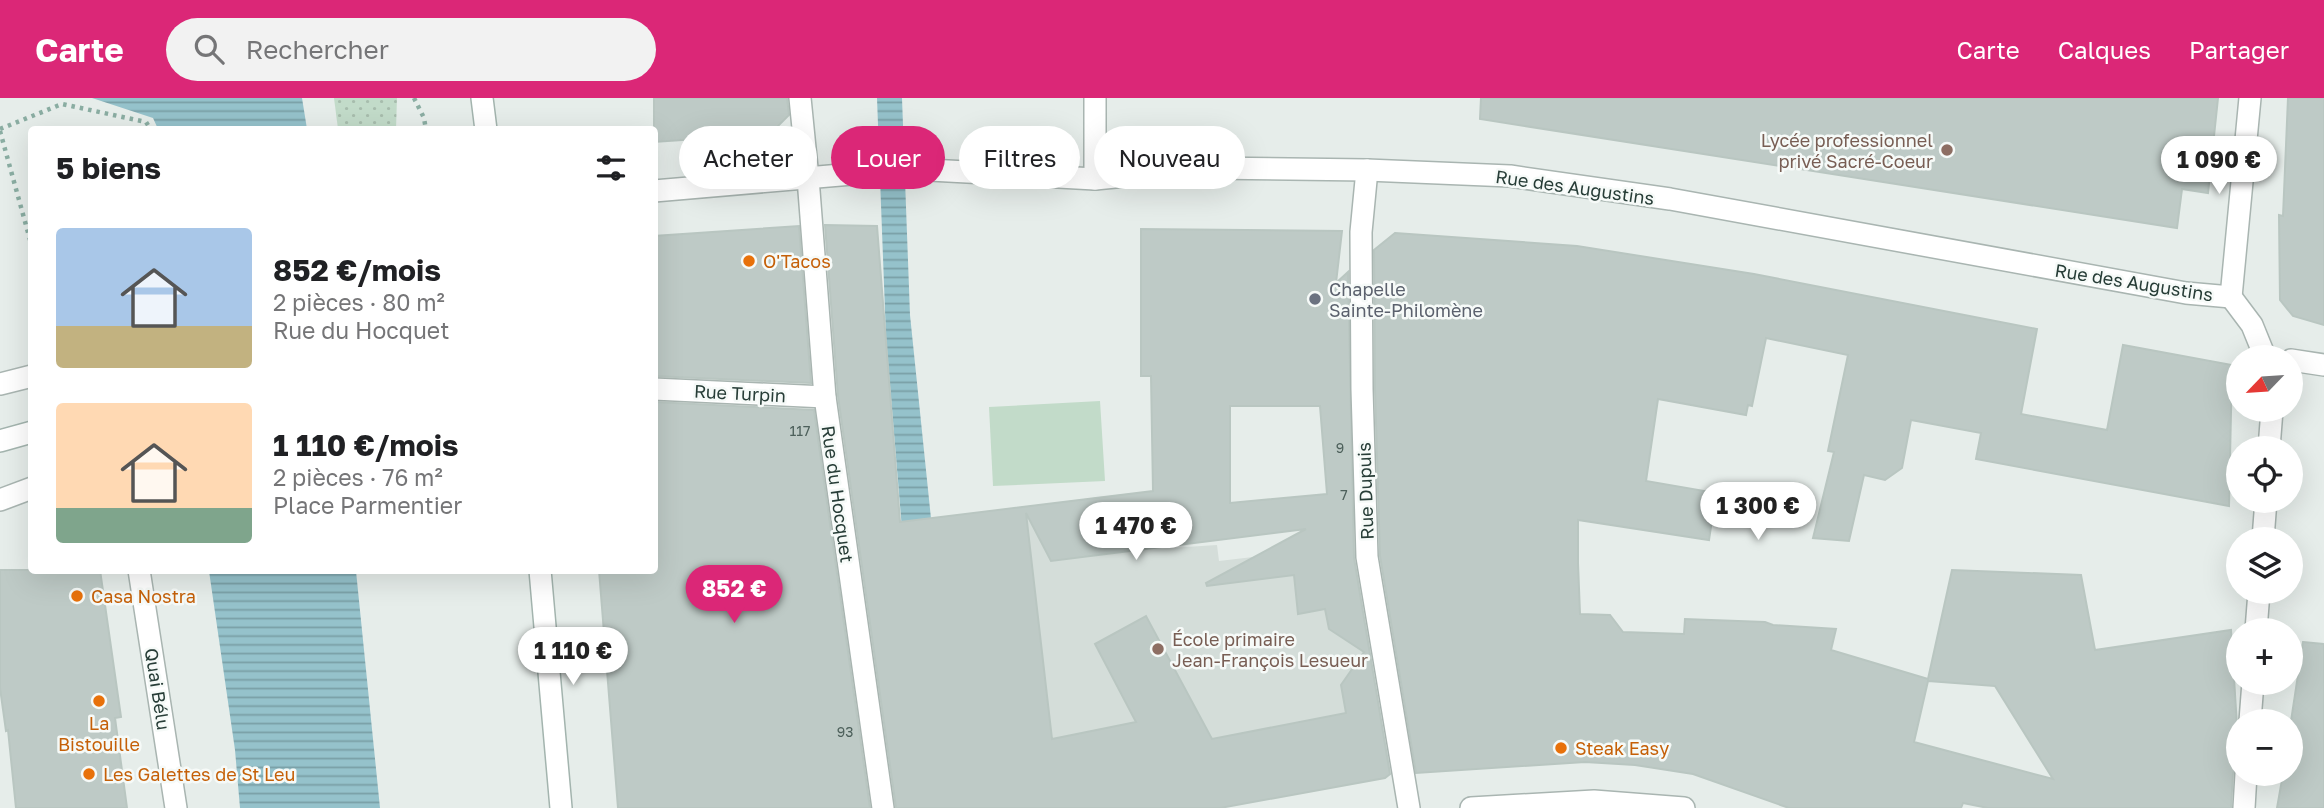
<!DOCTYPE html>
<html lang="fr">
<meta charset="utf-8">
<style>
body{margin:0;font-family:"Golos Text",sans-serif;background:#f2f2f2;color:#202124;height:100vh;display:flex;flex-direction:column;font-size:26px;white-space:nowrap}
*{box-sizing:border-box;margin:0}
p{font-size:23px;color:#757577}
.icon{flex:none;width:38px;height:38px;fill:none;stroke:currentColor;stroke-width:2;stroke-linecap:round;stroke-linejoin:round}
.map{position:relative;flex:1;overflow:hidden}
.details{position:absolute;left:28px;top:28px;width:630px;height:448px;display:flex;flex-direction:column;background:#fff;border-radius:7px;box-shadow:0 7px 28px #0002}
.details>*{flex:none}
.banner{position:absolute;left:679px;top:28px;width:665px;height:63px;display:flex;gap:14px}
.needle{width:46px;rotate:245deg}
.controls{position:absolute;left:2226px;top:247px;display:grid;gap:14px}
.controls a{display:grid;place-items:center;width:77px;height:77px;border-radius:50%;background:#fff;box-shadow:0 7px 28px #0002;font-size:35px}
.price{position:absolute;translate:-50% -60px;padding:0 16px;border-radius:24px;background:#fff;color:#222;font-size:23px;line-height:46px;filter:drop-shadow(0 2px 4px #0008)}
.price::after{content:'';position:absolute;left:50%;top:42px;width:21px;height:16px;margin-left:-10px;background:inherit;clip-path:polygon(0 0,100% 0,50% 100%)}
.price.on{background:#db2777;color:#fff}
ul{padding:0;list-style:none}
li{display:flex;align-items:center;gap:21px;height:175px;padding:0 28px}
li span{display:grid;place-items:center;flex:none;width:196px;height:140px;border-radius:7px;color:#555}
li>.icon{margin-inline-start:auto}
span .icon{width:84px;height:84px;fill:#fffc;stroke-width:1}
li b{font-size:30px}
h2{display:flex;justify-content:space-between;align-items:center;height:84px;padding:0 28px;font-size:30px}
.pill{padding:0 24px;border-radius:32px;background:#fff;box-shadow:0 7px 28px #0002;font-size:24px;line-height:63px}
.pill.on{background:#db2777;color:#fff}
header{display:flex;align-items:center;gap:42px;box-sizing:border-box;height:98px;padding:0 35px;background:#db2777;color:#fff}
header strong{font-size:33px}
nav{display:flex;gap:38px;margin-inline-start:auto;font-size:24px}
.search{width:490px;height:63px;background:#f2f2f2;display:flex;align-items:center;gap:18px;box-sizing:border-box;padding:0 24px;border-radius:38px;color:#757577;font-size:26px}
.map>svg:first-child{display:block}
.built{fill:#d4ddd9}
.grass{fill:url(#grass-dots)}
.pitch{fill:#c2dbc9}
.water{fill:url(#water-rules)}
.building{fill:#becac6;stroke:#b9c6c1;stroke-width:2;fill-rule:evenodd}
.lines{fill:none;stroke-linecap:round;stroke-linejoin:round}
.lane-casing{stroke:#a9b5b1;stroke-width:24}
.street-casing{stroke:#a9b5b1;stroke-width:24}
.secondary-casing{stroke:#a3b4ae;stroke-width:24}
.path{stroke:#8aada2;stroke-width:4.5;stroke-dasharray:3.5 5;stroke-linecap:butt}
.lane{stroke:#fff;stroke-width:21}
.street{stroke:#fff;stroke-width:21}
.secondary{stroke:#fff;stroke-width:21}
.education-dot{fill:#8d6e63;stroke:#f6faf8;stroke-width:2.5}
.food-dot{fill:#e8710a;stroke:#f6faf8;stroke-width:2.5}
.worship-dot{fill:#6b7280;stroke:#f6faf8;stroke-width:2.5}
.labels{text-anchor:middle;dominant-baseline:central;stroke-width:5;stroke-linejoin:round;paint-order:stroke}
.number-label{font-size:14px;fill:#4d605b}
.education-label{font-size:18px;fill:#785e54;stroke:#f6faf8;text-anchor:end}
.street-label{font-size:18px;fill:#273d37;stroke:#f6faf8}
.food-label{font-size:18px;fill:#c56008;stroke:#f6faf8;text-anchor:start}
.worship-label{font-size:18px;fill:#5b616d;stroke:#f6faf8;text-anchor:start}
</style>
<header>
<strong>Carte</strong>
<div class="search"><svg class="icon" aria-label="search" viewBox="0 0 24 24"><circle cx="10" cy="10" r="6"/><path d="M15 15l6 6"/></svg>Rechercher</div>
<nav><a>Carte</a><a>Calques</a><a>Partager</a></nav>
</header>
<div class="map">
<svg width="2324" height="710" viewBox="0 0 2324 710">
<defs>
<pattern id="grass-dots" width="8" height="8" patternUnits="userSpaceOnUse" patternTransform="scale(1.75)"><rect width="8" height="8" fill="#c2dbc9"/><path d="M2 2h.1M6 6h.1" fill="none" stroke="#a7bdad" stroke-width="1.8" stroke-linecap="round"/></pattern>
<pattern id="water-rules" width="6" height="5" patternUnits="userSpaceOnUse" patternTransform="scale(1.75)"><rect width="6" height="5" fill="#95c2cb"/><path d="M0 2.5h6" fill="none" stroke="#7a9fa6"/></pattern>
</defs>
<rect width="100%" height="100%" fill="#e6edea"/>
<path class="built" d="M 1132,395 L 1140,452 L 1217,447 L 1219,463 L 1305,453 L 1352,457 L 1390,670 L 1385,680 L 975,710 L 961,466 L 955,417 Z"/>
<path class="grass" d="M 334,0 L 397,0 L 396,31 L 338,31 Z"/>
<path class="pitch" d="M 1100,303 L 1105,383 L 993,388 L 989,309 Z"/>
<g class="water">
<path d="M 92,0 L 302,0 L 307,31 L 158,31 L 153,20 Z"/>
<path d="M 877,0 L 902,0 L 910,217 L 936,469 L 903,443 L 886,239 Z"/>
<path d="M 209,473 L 356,473 L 380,710 L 240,710 L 235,652 Z"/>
</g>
<g class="building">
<path d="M 654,0 L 787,0 L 789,17 L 770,36 L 654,44 Z"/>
<path d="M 1481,0 L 2218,0 L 2208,95 L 2182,91 L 2177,130 L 1480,21 Z"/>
<path d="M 2288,0 L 2324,0 L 2324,227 L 2293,218 L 2280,202 L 2279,117 L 2283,118 Z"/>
<path d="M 825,127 L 877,128 L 900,424 L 1153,393 L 1151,278 L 1141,278 L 1141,131 L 1342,133 L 1336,185 L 1348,174 L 1354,460 L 1390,676 L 1385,680 L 1220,710 L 896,710 L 838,298 ZM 1230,308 L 1320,308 L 1327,396 L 1230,405 ZM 1026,415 L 1051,463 L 1306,431 L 1206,485 L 1207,488 L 1294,477 L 1298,516 L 1325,511 L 1329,531 L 1364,554 L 1341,587 L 1346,615 L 1212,641 L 1146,518 L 1095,546 L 1136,624 L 1052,641 Z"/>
<path d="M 799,128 L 811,285 L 654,278 L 654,138 Z"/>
<path d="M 1395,135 L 1577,148 L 1754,176 L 2037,231 L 2021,316 L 2107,332 L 2123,247 L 2232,267 L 2229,408 L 1976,361 L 1981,335 L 1911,322 L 1902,370 L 1885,382 L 1864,377 L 1849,443 L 1813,440 L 1834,354 L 1828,353 L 1848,257 L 1766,240 L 1752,308 L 1748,307 L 1746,317 L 1658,301 L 1646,383 L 1716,395 L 1709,442 L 1578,422 L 1578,465 L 1580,516 L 1610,517 L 1623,534 L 1684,536 L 1685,521 L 1765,524 L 1773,527 L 1836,531 L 1831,552 L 1928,581 L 1952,472 L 2081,477 L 2095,552 L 2231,532 L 2238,644 L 2238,666 L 2233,675 L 2231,710 L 1988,710 L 1963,705 L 1961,710 L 1789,710 L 1693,676 L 1635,667 L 1585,664 L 1416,675 L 1380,458 L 1375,291 L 1374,152 ZM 1928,583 L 1995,588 L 2053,681 L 1914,644 Z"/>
<path d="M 654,304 L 814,312 L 870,710 L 618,710 L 599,472 L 654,472 Z"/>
<path d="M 0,472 L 100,472 L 121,619 L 115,620 L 127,710 L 16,710 L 8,632 L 6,633 L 0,590 Z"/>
<path d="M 2303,544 L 2324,546 L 2324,710 L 2277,710 L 2283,676 L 2291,676 L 2291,623 Z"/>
</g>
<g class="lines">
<g class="lane-casing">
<path id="lane" d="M 0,286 L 32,278"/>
</g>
<g class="street-casing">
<g id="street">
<path d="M 800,0 L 808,80 L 825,299 L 883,710"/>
<path d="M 1367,72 L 1361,134 L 1362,291 L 1367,459 L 1409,710"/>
<path d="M 1095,81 L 1095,0"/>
<path d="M 654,93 L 911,71 L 1095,81 L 1207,70 L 1367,72 L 1510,78 L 1670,101 L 2186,195 L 2231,199"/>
<path d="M 2231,199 L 2250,0"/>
<path d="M 2231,199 L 2252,227 L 2265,259"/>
<path d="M 2291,262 L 2324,267"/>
<path d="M 654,291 L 825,299"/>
<path d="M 2269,350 L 2272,312"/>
<path d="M 0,402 L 32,390"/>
<path d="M 2263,441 L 2266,402"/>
<path d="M 139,472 L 176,710"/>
<path d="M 2256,532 L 2259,494"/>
<path d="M 2250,623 L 2253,584"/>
<path d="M 1471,710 L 1594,703 L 1684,710"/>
<path d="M 2244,710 L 2246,676"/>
</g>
</g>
<g class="secondary-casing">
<g id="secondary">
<path d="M 482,0 L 486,32"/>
<path d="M 0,343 L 32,334"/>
<path d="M 540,472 L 561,710"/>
</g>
</g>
<g class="path">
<path d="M 414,0 L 424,20 L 426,32"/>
<path d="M 0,31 L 62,6 L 146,24 L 151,32"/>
<path d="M 0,33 L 32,149"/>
</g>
<use href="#lane" class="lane"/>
<use href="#street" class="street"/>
<use href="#secondary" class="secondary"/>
</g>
<g class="education-dot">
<circle cx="1947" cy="52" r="7"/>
<circle cx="1158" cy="551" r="7"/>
</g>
<g class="food-dot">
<circle cx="749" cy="163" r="7"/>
<circle cx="77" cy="498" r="7"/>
<circle cx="99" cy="603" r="7"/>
<circle cx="1561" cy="650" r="7"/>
<circle cx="89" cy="676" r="7"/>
</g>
<circle class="worship-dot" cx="1315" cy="201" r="7"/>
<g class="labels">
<g class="number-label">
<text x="800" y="332">117</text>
<text x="1340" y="349">9</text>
<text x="1344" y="396">7</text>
<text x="845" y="633">93</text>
</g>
<g class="education-label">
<text x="1933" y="42">Lycée professionnel<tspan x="1933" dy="21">privé Sacré-Coeur</tspan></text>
<text x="1172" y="541" text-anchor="start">École primaire<tspan x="1172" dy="21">Jean-François Lesueur</tspan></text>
</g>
<g class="street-label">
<text transform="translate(1575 89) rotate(8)">Rue des Augustins</text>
<text transform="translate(2134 184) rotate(9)">Rue des Augustins</text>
<text transform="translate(740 295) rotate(3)">Rue Turpin</text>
<text transform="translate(1365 393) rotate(-92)">Rue Dupuis</text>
<text transform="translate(838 396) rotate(82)">Rue du Hocquet</text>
<text transform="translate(158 591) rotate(81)">Quai Bélu</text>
</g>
<g class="food-label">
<text x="763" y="163">O'Tacos</text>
<text x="91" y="498">Casa Nostra</text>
<text x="99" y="625" text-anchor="middle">La<tspan x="99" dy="21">Bistouille</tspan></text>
<text x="1575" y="650">Steak Easy</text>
<text x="103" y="676">Les Galettes de St Leu</text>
</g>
<g class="worship-label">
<text x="1329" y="191">Chapelle<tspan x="1329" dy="21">Sainte-Philomène</tspan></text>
</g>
</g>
</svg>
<div class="controls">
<a><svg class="needle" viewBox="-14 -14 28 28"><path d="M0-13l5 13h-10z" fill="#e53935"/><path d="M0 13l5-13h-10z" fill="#757577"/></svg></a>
<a><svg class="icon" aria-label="locate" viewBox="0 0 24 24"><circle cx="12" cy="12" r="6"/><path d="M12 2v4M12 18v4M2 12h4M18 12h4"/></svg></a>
<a><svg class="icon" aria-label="layers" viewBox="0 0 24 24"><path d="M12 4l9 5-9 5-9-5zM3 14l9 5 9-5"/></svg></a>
<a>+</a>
<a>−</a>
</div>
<b class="price" style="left:2219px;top:98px">1 090 €</b>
<b class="price" style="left:1758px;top:444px">1 300 €</b>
<b class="price" style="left:1136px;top:464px">1 470 €</b>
<b class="price on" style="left:734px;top:527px">852 €</b>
<b class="price" style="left:573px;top:589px">1 110 €</b>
<div class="banner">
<a class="pill">Acheter</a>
<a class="pill on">Louer</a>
<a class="pill">Filtres</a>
<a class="pill">Nouveau</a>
</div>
<section class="details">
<h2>5 biens<svg class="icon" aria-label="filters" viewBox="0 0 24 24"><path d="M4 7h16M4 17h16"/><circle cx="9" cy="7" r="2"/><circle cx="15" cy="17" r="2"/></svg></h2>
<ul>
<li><span style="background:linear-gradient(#a9c7e8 70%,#c2b280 0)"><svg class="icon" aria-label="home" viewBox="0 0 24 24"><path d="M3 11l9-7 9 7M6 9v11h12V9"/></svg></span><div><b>852 €/mois</b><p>2 pièces · 80 m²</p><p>Rue du Hocquet</p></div></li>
<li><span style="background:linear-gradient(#ffd9b3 75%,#7fa58c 0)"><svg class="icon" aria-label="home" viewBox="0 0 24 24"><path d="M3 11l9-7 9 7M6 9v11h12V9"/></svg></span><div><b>1 110 €/mois</b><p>2 pièces · 76 m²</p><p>Place Parmentier</p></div></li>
</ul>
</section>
</div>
